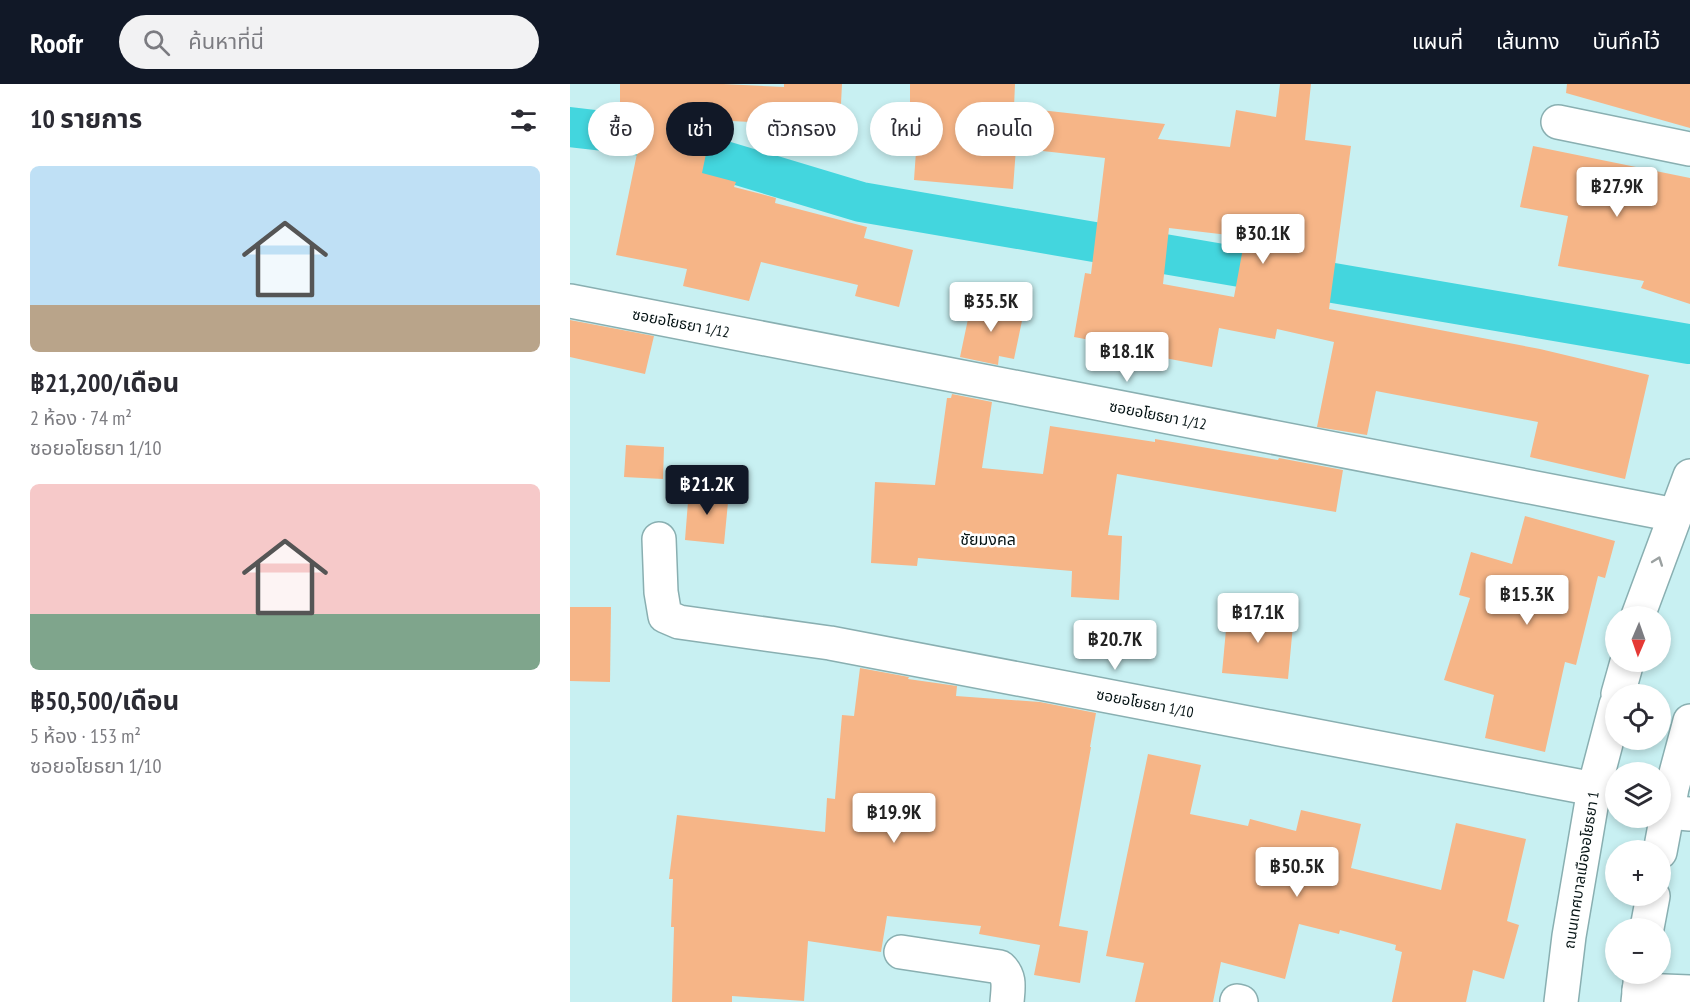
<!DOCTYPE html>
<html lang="th">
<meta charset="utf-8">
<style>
body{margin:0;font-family:"PT Sans Narrow","Noto Sans Thai",sans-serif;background:#f2f2f3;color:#2b2b33;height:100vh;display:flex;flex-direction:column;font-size:22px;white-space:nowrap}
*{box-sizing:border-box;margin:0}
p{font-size:20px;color:#7c7c81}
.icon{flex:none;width:33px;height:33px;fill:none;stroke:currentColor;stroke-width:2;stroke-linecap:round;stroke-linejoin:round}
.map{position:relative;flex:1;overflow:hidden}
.side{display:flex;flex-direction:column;background:#fff;width:570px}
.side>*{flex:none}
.top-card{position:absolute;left:18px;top:18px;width:570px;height:54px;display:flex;gap:12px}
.needle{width:39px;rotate:182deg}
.buttons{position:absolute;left:1035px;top:522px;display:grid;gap:12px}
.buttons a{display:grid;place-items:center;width:66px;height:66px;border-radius:50%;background:#fff;box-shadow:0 3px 9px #0003;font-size:30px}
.price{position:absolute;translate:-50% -51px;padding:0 14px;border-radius:6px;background:#fff;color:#222;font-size:20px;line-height:39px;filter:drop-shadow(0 2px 3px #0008)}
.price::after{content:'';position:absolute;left:50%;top:36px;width:18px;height:14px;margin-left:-9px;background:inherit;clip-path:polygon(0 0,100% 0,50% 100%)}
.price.on{background:#111827;color:#fff}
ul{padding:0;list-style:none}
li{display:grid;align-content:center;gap:12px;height:318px;padding:0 30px}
li span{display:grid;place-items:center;height:186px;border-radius:9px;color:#555}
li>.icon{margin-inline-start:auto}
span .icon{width:108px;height:108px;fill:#fffc;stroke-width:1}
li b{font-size:26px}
h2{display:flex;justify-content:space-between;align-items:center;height:72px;padding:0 30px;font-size:26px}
.pill{padding:0 21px;border-radius:27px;background:#fff;box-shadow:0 3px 9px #0003;font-size:21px;line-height:54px}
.pill.on{background:#111827;color:#fff}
header{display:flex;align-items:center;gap:36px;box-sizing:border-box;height:84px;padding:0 30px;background:#111827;color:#fff}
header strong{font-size:28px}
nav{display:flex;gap:33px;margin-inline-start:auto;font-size:21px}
.search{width:420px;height:54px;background:#f2f2f3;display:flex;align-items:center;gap:15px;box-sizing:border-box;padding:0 21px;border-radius:33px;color:#7c7c81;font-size:22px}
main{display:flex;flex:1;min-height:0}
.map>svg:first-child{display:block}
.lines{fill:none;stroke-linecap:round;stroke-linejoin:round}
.canal{stroke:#43d6de;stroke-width:40}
.building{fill:#f6b587;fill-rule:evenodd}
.minor-casing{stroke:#89afb1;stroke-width:36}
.major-casing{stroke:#89afb1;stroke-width:36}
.minor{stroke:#fff;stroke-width:33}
.major{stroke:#fff;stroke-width:33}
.oneway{stroke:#9ba1a1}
.labels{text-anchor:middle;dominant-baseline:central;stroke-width:5;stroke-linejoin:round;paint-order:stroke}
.street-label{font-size:15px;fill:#051314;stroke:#fff}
.neighbourhood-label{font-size:16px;fill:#051314;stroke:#fff}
</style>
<header>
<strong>Roofr</strong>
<div class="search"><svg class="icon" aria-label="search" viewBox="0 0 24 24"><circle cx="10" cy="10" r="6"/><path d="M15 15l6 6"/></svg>ค้นหาที่นี่</div>
<nav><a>แผนที่</a><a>เส้นทาง</a><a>บันทึกไว้</a></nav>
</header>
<main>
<section class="side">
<h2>10 รายการ<svg class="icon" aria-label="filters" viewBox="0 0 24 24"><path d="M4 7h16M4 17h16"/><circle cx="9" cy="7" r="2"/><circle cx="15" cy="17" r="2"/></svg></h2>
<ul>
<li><span style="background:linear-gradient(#bfe0f5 75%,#b9a48a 0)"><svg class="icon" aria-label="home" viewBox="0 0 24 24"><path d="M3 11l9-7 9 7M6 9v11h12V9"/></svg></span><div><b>฿21,200/เดือน</b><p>2 ห้อง · 74 m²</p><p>ซอยอโยธยา 1/10</p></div></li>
<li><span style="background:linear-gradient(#f6c9c9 70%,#7fa58c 0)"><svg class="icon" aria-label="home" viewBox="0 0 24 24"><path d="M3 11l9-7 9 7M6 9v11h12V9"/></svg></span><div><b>฿50,500/เดือน</b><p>5 ห้อง · 153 m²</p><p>ซอยอโยธยา 1/10</p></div></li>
</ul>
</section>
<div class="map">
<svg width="1120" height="918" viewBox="0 0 1120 918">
<rect width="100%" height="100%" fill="#c8f0f2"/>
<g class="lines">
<path class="canal" d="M 0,43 L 68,51 L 291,118 L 1119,260"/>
</g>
<g class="building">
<path d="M 50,0 L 153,0 L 214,3 L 214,0 L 272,0 L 269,58 L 234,56 L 235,41 L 143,36 L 132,89 L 166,98 L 164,103 L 206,114 L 205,119 L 297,143 L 294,154 L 343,166 L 329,223 L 285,212 L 288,201 L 191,178 L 179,217 L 113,202 L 117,185 L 46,171 L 75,31 L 50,30 Z"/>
<path d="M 340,0 L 445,0 L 444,23 L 595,40 L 588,55 L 660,63 L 666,26 L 706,33 L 710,0 L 741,0 L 735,56 L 781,62 L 759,225 L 970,265 L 1079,291 L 1055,395 L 960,373 L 968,338 L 806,307 L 797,351 L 747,343 L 764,258 L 707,245 L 705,255 L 649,244 L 642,283 L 579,271 L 580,267 L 504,253 L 515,189 L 521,190 L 535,74 L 446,64 L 443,105 L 344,96 L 347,53 L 340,53 ZM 599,144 L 675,153 L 664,213 L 593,200 Z"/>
<path d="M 997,0 L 1120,0 L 1120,44 L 996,9 Z"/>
<path d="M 963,62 L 1120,94 L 1120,220 L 1071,204 L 1074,197 L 988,182 L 998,132 L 950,123 Z"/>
<path d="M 402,216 L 454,227 L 444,275 L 429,272 L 428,281 L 390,273 Z"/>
<path d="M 0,236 L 84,252 L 75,290 L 0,273 Z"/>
<path d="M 382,310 L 422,318 L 412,384 L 473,390 L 480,342 L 585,358 L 585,355 L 708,376 L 709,374 L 773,386 L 766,428 L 547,390 L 538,451 L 552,452 L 549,516 L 501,513 L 502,487 L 348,474 L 347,482 L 301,479 L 305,398 L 365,401 L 377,314 L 381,314 Z"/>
<path d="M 56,361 L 94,363 L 93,395 L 54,393 Z"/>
<path d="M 119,405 L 159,408 L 154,460 L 115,456 Z"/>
<path d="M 955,432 L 1045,457 L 1035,494 L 1028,492 L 1006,581 L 995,578 L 975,668 L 915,654 L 924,611 L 874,596 L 900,514 L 889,511 L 901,468 L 942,480 Z"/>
<path d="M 0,523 L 41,523 L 40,598 L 0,597 Z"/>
<path d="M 658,524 L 724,530 L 718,595 L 652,589 Z"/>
<path d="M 290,584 L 339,593 L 338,595 L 387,602 L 386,612 L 470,618 L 526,629 L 520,663 L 521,663 L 489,842 L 518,847 L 510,899 L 464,891 L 470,861 L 409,850 L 411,842 L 317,832 L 311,868 L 238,857 L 234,917 L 162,912 L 162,918 L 102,918 L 104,843 L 101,843 L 103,795 L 99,795 L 107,731 L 255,748 L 257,714 L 265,715 L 272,631 L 284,632 Z"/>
<path d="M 578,670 L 631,681 L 620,730 L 678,742 L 680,735 L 726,747 L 731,726 L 791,740 L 781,784 L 871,806 L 886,739 L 956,755 L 937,837 L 949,841 L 934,895 L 903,886 L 896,918 L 822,918 L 832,868 L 825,866 L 826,861 L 770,846 L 769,850 L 729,840 L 715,895 L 651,878 L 643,918 L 565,918 L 574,879 L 536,872 Z"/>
</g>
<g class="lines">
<g class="minor-casing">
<g id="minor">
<path d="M 988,38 L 1120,65"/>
<path d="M 0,217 L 1105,431"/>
<path d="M 89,455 L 91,508 L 95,532 L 109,538 L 260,559 L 1024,705"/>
<path d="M 1098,728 L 1120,730"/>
<path d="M 331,868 L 430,883 C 441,893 438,904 437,918"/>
<path d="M 1069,906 L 1120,908"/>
<path d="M 667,917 L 671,918"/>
</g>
</g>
<g class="major-casing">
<g id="major">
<path d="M 1068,532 L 1120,392"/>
<path d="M 1048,610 L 1057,578"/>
<path d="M 1090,768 L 1102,704 L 1120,637"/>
<path d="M 1077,844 L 1083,812"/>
<path d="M 991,918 L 999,852 L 1024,705 L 1046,621"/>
<path d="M 1068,918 L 1071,890"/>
</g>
</g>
<use href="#minor" class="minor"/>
<use href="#major" class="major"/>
</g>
<defs><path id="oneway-chevron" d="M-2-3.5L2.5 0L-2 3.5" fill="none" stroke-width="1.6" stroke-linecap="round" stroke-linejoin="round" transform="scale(1.5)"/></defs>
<use class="oneway" href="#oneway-chevron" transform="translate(1088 477) rotate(-70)"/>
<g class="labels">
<g class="street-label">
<text transform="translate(111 239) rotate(11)">ซอยอโยธยา 1/12</text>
<text transform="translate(588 331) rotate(11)">ซอยอโยธยา 1/12</text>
<text transform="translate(575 619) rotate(11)">ซอยอโยธยา 1/10</text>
<text transform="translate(1011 786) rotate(-81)">ถนนเทศบาลเมืองอโยธยา 1</text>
</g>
<g class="neighbourhood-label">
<text x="418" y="455">ชัยมงคล</text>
</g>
</g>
</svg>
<div class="buttons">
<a><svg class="needle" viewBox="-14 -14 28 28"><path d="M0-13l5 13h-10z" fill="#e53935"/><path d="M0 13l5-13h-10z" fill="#7c7c81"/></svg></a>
<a><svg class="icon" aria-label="locate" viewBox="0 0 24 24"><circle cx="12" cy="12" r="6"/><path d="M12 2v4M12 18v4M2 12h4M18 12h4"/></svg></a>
<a><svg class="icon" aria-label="layers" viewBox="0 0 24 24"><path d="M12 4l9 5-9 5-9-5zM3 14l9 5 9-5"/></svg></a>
<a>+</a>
<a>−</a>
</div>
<b class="price" style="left:1047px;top:134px">฿27.9K</b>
<b class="price" style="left:693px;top:181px">฿30.1K</b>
<b class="price" style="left:421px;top:249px">฿35.5K</b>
<b class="price" style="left:557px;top:299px">฿18.1K</b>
<b class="price on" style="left:137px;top:432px">฿21.2K</b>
<b class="price" style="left:957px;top:542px">฿15.3K</b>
<b class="price" style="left:688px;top:560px">฿17.1K</b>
<b class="price" style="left:545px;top:587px">฿20.7K</b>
<b class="price" style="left:324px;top:760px">฿19.9K</b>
<b class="price" style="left:727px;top:814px">฿50.5K</b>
<div class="top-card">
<a class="pill">ซื้อ</a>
<a class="pill on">เช่า</a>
<a class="pill">ตัวกรอง</a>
<a class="pill">ใหม่</a>
<a class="pill">คอนโด</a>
</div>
</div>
</main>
